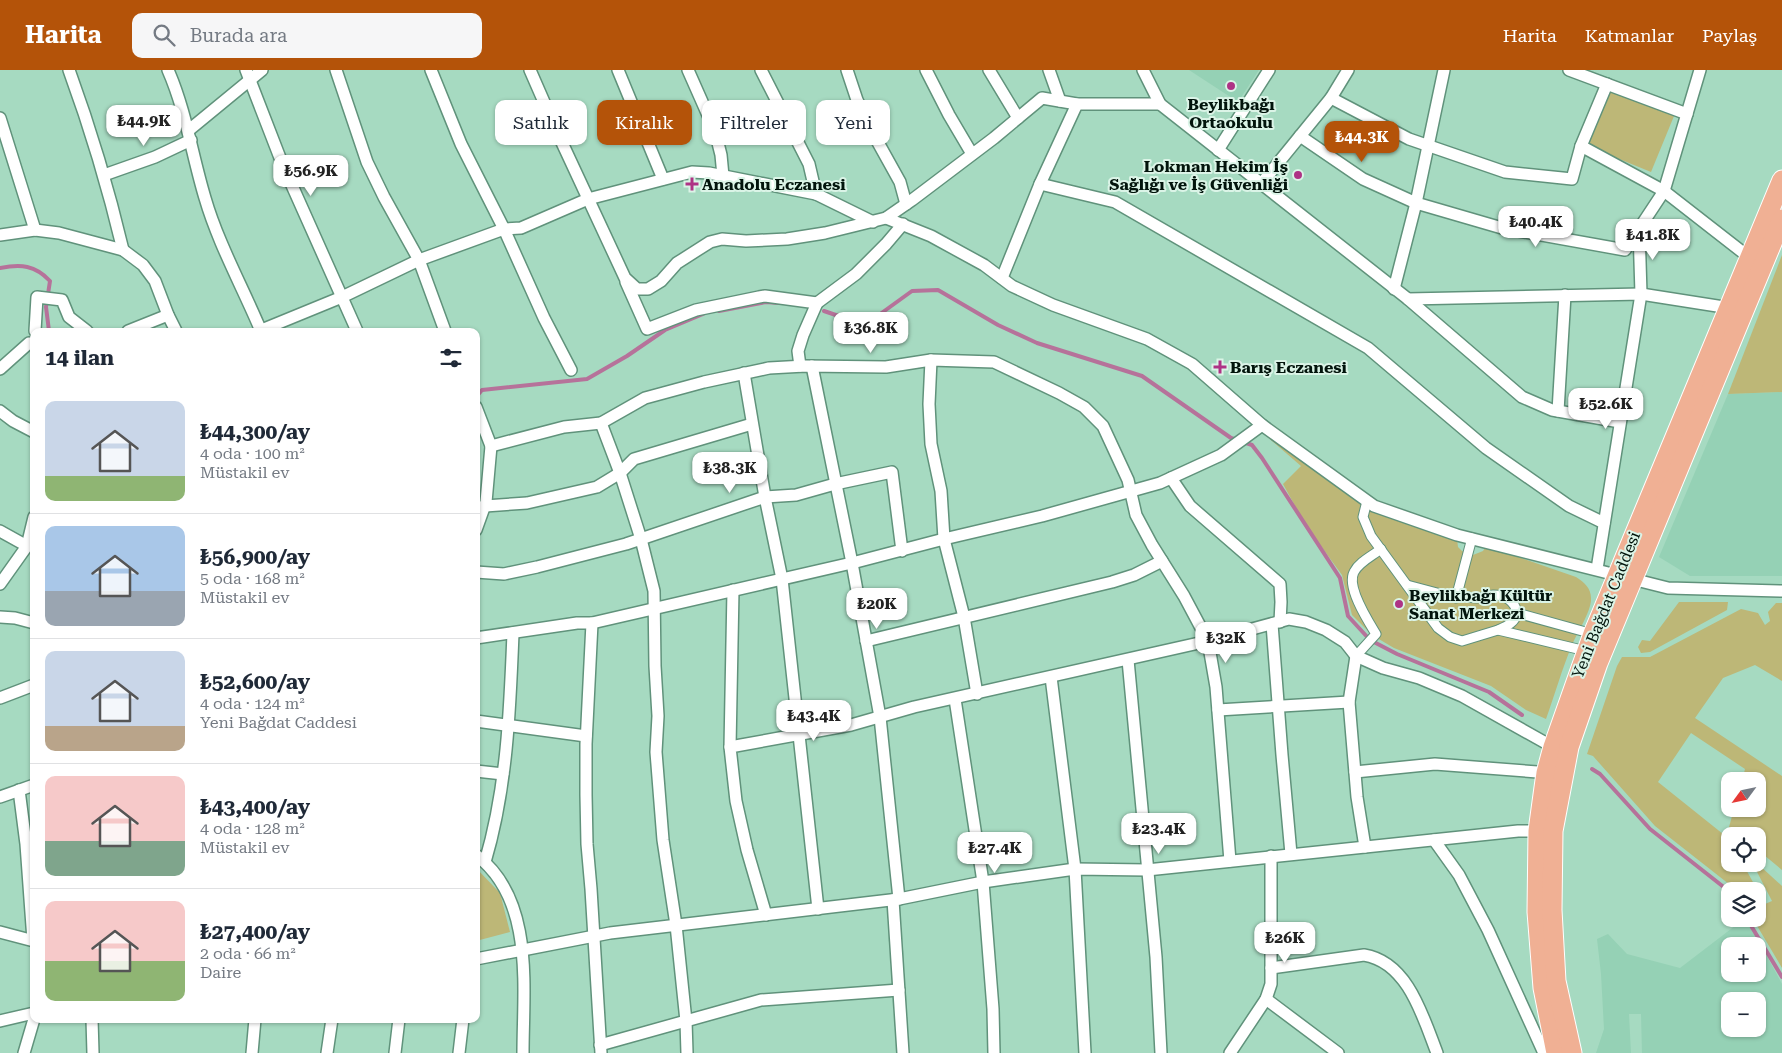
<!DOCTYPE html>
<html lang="tr">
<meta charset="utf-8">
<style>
body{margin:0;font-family:"Roboto Serif",serif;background:#f6f6f7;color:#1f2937;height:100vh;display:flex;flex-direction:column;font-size:19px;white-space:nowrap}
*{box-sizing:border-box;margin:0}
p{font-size:16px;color:#747a83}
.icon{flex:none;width:28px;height:28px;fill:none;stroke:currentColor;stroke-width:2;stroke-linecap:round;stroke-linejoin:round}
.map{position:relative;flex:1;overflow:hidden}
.panel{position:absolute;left:30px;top:258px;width:450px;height:695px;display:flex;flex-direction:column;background:#fff;border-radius:10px;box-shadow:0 1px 4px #0004}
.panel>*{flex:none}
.guide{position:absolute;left:495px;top:30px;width:475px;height:45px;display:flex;gap:10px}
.needle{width:32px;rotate:237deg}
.buttons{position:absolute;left:1721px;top:702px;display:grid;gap:10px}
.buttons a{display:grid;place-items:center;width:45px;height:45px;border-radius:10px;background:#fff;box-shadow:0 1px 4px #0004;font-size:25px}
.price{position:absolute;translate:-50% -42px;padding:0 11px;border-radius:10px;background:#fff;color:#222;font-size:16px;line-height:32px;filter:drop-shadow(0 1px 2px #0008)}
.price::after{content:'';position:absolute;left:50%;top:30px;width:15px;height:11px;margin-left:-8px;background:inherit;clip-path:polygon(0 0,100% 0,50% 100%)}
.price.on{background:#b45309;color:#fff}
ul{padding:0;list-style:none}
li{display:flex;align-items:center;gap:15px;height:125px;padding:0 15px}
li+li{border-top:1px solid #e0e1e3}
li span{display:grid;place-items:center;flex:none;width:140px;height:100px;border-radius:10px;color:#555}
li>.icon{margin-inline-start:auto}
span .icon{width:60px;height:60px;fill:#fffc;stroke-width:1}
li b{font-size:21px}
h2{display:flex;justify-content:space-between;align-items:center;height:60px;padding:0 15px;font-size:21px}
.chip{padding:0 18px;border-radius:10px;background:#fff;box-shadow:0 1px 4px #0004;font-size:18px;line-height:45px}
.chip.on{background:#b45309;color:#fff}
header{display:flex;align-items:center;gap:30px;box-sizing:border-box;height:70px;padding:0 25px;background:#b45309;color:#fff}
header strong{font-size:24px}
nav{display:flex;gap:28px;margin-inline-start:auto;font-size:18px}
.search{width:350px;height:45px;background:#f6f6f7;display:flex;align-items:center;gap:12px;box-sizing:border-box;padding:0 18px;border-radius:10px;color:#747a83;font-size:19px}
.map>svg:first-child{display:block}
.built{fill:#95d1b5;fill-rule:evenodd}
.green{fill:#bdb777}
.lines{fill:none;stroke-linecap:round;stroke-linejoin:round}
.stream{stroke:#b6729a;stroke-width:4}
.pedestrian-casing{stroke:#60927b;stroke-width:11}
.minor-casing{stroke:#60927b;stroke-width:14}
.primary-casing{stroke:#fff;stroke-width:21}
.pedestrian{stroke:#fff;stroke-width:9}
.minor{stroke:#fff;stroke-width:11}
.primary{stroke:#f0b094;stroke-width:19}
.poi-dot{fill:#ae3385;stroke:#dbf4e7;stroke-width:2}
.labels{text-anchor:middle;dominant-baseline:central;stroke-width:4;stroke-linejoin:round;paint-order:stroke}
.poi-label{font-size:16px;font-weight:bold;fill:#02140c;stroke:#dbf4e7;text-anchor:start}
.street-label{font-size:16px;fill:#02140c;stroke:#dbf4e7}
</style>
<header>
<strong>Harita</strong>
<div class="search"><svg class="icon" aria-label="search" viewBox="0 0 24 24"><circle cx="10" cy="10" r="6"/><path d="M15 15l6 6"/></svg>Burada ara</div>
<nav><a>Harita</a><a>Katmanlar</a><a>Paylaş</a></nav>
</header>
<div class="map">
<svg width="1782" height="983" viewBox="0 0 1782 983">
<rect width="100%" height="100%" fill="#a6dac1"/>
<g class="built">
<path d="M 1189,0 L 1259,0 L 1238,32 Z"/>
<path d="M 1782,322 L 1782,506 L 1690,506 L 1659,487 L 1728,324 Z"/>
<path d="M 1744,849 L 1747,849 L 1782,914 L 1782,983 L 1642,983 L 1641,944 L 1629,944 L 1631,983 L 1596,983 L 1604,959 L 1601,904 L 1597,869 L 1608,864 L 1627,884 L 1680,898 ZM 1730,876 L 1758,876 L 1758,904 L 1730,904 ZM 1730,931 L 1758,931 L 1758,959 L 1730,959 Z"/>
</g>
<g class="green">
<path d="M 1608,19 L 1674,46 L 1651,102 L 1585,75 Z"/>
<path d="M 1782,185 L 1782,322 L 1728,324 Z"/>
<path d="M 1265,363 L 1315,397 L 1353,429 L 1457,469 L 1458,477 L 1462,481 L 1473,485 L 1483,481 L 1486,476 L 1576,507 C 1584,512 1591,518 1591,528 C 1592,540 1577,563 1572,575 C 1562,599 1555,624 1546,649 L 1526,640 L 1491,616 L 1394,578 L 1372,565 L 1352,545 L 1342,505 L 1305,454 L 1283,414 L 1301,396 L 1264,364 Z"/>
<path d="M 1679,532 L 1728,532 L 1727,540 L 1650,582 L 1641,583 L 1638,577 L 1642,570 L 1650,571 Z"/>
<path d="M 1776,533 L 1782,533 L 1782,611 L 1755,595 L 1723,608 L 1695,648 L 1782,706 L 1782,800 L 1758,780 L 1758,766 L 1741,766 L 1729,757 L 1734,739 L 1758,739 L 1758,711 L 1742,711 L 1745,699 L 1691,663 L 1658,712 L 1728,768 L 1730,771 L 1730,794 L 1743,794 L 1765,834 L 1772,831 L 1755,798 L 1759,795 L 1782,816 L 1782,898 L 1753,849 L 1758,849 L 1758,821 L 1736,821 L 1734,818 L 1655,756 L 1593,686 L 1587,684 L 1617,596 L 1622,587 L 1650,587 L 1741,539 L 1758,543 L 1765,555 L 1770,551 L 1768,542 Z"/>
<path d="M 476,798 L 500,823 L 510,862 L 476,871 Z"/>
</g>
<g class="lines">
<g class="stream">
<path d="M 0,198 C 21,194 35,195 50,211 L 46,237 L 49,261"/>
<path d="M 719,241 L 766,232 L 779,233"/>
<path d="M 824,241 L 865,255 L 912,221 L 938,220 L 998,255 L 1037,273 L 1142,306 L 1231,368 L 1252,375 L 1262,388 L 1340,508 L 1348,546 L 1370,570 L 1397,584 L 1489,622 L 1522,645"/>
<path d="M 476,327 L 482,320 L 587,309 L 627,286 L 665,260 L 703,244"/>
<path d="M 1592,699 L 1600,704 L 1650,759 L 1730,822"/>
<path d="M 1747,849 L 1782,907"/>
</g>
<g class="pedestrian-casing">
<g id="pedestrian">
<path d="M 1367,431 L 1363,447 L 1371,466 L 1438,558 L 1450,567 L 1462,571 L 1498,560 L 1586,581"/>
<path d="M 1407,515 L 1456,528 L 1472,468"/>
<path d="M 1457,524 C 1464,526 1470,528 1477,528 C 1482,528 1488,525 1493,525 C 1505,525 1515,531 1517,543"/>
<path d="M 1498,560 C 1507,556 1515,553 1517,543 L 1593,564"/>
<path d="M 1356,586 L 1376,564 C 1368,551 1346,517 1354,502 C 1359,492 1372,486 1381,479"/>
</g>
</g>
<g class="minor-casing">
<g id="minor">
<path d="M 69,0 C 91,60 108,117 123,180"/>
<path d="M 168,0 C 186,41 192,85 205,128 C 218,173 243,218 261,261"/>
<path d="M 246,0 L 282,93 L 357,261"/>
<path d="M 336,0 L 367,92 L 384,127 L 419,190 L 445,261"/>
<path d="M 431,0 L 461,74 L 504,159 L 544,248 L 571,300"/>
<path d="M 530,0 L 558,64 L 625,208 L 637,219 L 648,219 L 661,211 L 677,193 L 710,172 L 722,169 L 746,171 L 787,169 L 825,163 L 886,148 L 912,130 L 994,68 L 1042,28 L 1077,34 L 1160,34"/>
<path d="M 618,0 L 663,109"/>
<path d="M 688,0 L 715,61 L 721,85 L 723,106"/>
<path d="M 761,0 L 809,94 L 816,124"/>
<path d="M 847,0 L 857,30 L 875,67 L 900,112 L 906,134"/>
<path d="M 926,0 L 949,45 L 972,84"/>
<path d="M 989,0 L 1018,48"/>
<path d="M 1049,0 L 1060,31"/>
<path d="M 1143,0 L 1160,34 L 1408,229 L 1522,327 L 1552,340 L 1620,352"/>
<path d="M 1569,0 L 1687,44"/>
<path d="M 1331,28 L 1409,69 L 1505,102 L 1572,109 L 1581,76 L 1607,14"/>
<path d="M 0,48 L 35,160"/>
<path d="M 189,60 L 262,0"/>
<path d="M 1300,66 L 1363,109 L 1416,133 L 1502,158 L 1625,180 L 1664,121 L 1700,0"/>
<path d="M 1581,76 L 1664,121 L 1750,188"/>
<path d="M 1218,80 L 1269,0"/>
<path d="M 104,105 L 155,87 L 191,70"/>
<path d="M 1040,114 L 1115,132 L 1368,278 L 1486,378 L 1569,436 L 1604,453"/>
<path d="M 1261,114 L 1331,28 L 1348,0"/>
<path d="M 886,148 L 931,166 L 984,195 L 1012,216 L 1053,235 L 1147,269 L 1192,294 L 1262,355 L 1374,436 L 1457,465 L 1668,518 L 1782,521"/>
<path d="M 0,165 L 35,160 L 59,163 L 123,180 L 143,195 L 155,211 L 168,245 L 176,261"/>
<path d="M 1002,208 L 1040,114 L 1077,34"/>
<path d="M 626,212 L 647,259 L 696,240 L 759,227 L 765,226 L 817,233"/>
<path d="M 1394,219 L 1416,133 L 1444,0"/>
<path d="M 1408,229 L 1641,224 L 1730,238"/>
<path d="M 35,261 L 37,227 L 62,230 L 69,247 L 87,261"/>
<path d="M 128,261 L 168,245"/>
<path d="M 259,261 L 342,227 L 419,190 L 504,159 L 521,158 L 588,129 L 692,102 L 709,103 L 816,124 L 873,152"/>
<path d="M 931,290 L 929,334 L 931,374 L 941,421 L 944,469 L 964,547 L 977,624"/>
<path d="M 800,296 L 798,281 L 803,265 L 817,233 L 856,204 L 886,174 L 903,154"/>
<path d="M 812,296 L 852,493 L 880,647 L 899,829"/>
<path d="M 0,299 L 29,273"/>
<path d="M 744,303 L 765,427 L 782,509 L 818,839"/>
<path d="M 476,337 L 491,376 L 486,432 L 476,460"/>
<path d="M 0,341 L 13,351 L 34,362"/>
<path d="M 1558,341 L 1565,225"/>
<path d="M 601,353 L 620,403 L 641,469 L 654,521 L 655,596 L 658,646 L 656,682 L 663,770 L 676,855 L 686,951 L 687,983"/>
<path d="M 491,376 L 564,357 L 601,353 L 645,328 L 704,312 L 769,298 L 805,296 L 886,297 L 931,290 L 994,292 L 1059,323 L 1084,337 L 1103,356 L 1128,410 L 1136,445 L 1152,475 L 1184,526 L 1208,571 L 1216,617 L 1230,791"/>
<path d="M 1171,408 L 1190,436 L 1280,514 L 1281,532 L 1280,552"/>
<path d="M 476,439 L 485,436 L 527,433 L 597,417 L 620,403 L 634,389 L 752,354"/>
<path d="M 0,461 L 27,476 L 31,474"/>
<path d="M 1597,499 L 1641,224 L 1639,159"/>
<path d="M 476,502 L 504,504 L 537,497 L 626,474 L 765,427 L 796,425 L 835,414 L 892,402 L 902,481"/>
<path d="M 0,514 L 27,476 L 34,447"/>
<path d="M 0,547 L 15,548 L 34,553"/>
<path d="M 592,553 L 586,674 L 586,725 L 587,774 L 591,819 L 601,983"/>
<path d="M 1272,554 L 1282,685 L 1291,784"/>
<path d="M 476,568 L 577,553 L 592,553 L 856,492 L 944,469 L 1042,446 L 1160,413 L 1221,385 L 1262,355"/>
<path d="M 866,571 L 1112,512 L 1134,505 L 1162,491"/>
<path d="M 1356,586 L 1349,632 L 1357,727 L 1365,777"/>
<path d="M 1128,590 L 1156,887 L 1161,983"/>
<path d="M 1051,607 L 1075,799 L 1085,983"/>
<path d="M 0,628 L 34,615"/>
<path d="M 955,629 L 983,812 L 993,939 L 994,983"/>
<path d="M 1218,640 L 1349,632"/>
<path d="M 476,651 L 586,666"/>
<path d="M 730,677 L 733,520"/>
<path d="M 476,701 L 503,704"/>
<path d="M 1355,702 L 1435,694 L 1551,703"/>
<path d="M 19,720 L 26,774 L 33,870"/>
<path d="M 0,727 L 34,715"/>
<path d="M 1434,770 L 1459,805 L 1488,860 L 1543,981"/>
<path d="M 476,785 C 535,829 523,918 523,983"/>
<path d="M 485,792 C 507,718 510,640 513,563"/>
<path d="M 893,830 L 903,983"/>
<path d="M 766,845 L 747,780 L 736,731 L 730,677 L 851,655 L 914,637 L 1208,571 L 1289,549 L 1306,552 L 1326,560 L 1345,572 L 1356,586 L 1383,598 L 1419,608 L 1462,626 L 1553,677"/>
<path d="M 0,862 L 34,871"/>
<path d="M 476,889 L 610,863 L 899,829 L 983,812 L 1075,799 L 1147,800 L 1518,761 L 1544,761"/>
<path d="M 1271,898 L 1364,885 C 1408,892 1423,947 1437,983"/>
<path d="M 1266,929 L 1338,983"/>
<path d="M 92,949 L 93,983"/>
<path d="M 0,951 L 34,943"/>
<path d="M 600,975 L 761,930 L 899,920"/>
<path d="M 24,983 L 34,949"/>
<path d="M 252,983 L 255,949"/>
<path d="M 327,983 L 332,949"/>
<path d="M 395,983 L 399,949"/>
<path d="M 459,983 L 463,949"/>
<path d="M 1230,983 L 1266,929 L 1271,914 L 1271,786"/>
</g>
</g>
<g class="primary-casing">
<g id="primary">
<path d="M 1556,983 L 1543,918 L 1537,842 L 1538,761 L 1546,703 L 1553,677 L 1593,564 L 1782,110"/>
<path d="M 1572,983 L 1556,911 L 1552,840 L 1553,761 L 1569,677 L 1598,593 L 1782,149"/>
</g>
</g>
<use href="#pedestrian" class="pedestrian"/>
<use href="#minor" class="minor"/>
<use href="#primary" class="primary"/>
</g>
<g class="poi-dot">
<circle cx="1231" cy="16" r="5"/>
<circle cx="1298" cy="105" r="5"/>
<path d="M689.5 106.5h5v5h5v5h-5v5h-5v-5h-5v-5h5z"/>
<path d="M1217.5 289.5h5v5h5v5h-5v5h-5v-5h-5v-5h5z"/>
<circle cx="1399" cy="534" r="5"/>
</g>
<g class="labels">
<g class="poi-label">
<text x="1231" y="34" text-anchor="middle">Beylikbağı<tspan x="1231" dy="18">Ortaokulu</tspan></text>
<text x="1288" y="96" text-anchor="end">Lokman Hekim İş<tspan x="1288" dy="18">Sağlığı ve İş Güvenliği</tspan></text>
<text x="702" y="114">Anadolu Eczanesi</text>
<text x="1230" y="297">Barış Eczanesi</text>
<text x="1409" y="525">Beylikbağı Kültür<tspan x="1409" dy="18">Sanat Merkezi</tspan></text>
</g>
<g class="street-label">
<text transform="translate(1606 535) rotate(-68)">Yeni Bağdat Caddesi</text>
</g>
</g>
</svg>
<div class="buttons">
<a><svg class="needle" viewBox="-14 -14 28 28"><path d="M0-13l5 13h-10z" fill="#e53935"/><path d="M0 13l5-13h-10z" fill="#747a83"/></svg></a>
<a><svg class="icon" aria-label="locate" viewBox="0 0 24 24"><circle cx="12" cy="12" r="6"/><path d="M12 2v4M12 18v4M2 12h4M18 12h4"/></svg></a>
<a><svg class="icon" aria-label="layers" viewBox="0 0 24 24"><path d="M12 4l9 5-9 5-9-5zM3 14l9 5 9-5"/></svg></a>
<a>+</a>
<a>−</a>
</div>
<b class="price" style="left:144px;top:77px">₺44.9K</b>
<b class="price on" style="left:1362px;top:93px">₺44.3K</b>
<b class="price" style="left:311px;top:127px">₺56.9K</b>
<b class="price" style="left:1536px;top:178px">₺40.4K</b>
<b class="price" style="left:1653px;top:191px">₺41.8K</b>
<b class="price" style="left:871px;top:284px">₺36.8K</b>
<b class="price" style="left:1606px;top:360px">₺52.6K</b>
<b class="price" style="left:730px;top:424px">₺38.3K</b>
<b class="price" style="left:877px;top:560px">₺20K</b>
<b class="price" style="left:1226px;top:594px">₺32K</b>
<b class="price" style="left:814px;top:672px">₺43.4K</b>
<b class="price" style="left:1159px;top:785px">₺23.4K</b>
<b class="price" style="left:995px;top:804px">₺27.4K</b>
<b class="price" style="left:1285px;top:894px">₺26K</b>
<div class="guide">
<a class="chip">Satılık</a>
<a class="chip on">Kiralık</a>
<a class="chip">Filtreler</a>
<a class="chip">Yeni</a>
</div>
<section class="panel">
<h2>14 ilan<svg class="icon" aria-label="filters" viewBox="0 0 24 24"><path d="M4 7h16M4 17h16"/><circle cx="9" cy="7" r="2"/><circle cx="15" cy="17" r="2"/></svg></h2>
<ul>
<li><span style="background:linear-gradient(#c9d6e8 75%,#8fb573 0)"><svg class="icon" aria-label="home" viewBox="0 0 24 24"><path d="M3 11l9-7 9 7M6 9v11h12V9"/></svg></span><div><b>₺44,300/ay</b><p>4 oda · 100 m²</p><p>Müstakil ev</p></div></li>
<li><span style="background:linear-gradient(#a9c7e8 65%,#9aa5b1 0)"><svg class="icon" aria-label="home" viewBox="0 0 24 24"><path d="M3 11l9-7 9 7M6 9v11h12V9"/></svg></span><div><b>₺56,900/ay</b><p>5 oda · 168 m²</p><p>Müstakil ev</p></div></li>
<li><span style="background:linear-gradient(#c9d6e8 75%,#b9a48a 0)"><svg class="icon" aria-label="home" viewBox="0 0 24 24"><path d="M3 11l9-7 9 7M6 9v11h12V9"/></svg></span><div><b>₺52,600/ay</b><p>4 oda · 124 m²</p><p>Yeni Bağdat Caddesi</p></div></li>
<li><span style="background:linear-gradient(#f6c9c9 65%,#7fa58c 0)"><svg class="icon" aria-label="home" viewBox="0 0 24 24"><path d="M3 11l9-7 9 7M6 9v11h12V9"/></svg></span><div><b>₺43,400/ay</b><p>4 oda · 128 m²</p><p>Müstakil ev</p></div></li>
<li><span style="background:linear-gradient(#f6c9c9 60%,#8fb573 0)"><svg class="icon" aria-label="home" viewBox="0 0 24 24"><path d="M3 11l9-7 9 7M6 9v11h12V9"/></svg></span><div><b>₺27,400/ay</b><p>2 oda · 66 m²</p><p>Daire</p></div></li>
</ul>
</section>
</div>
